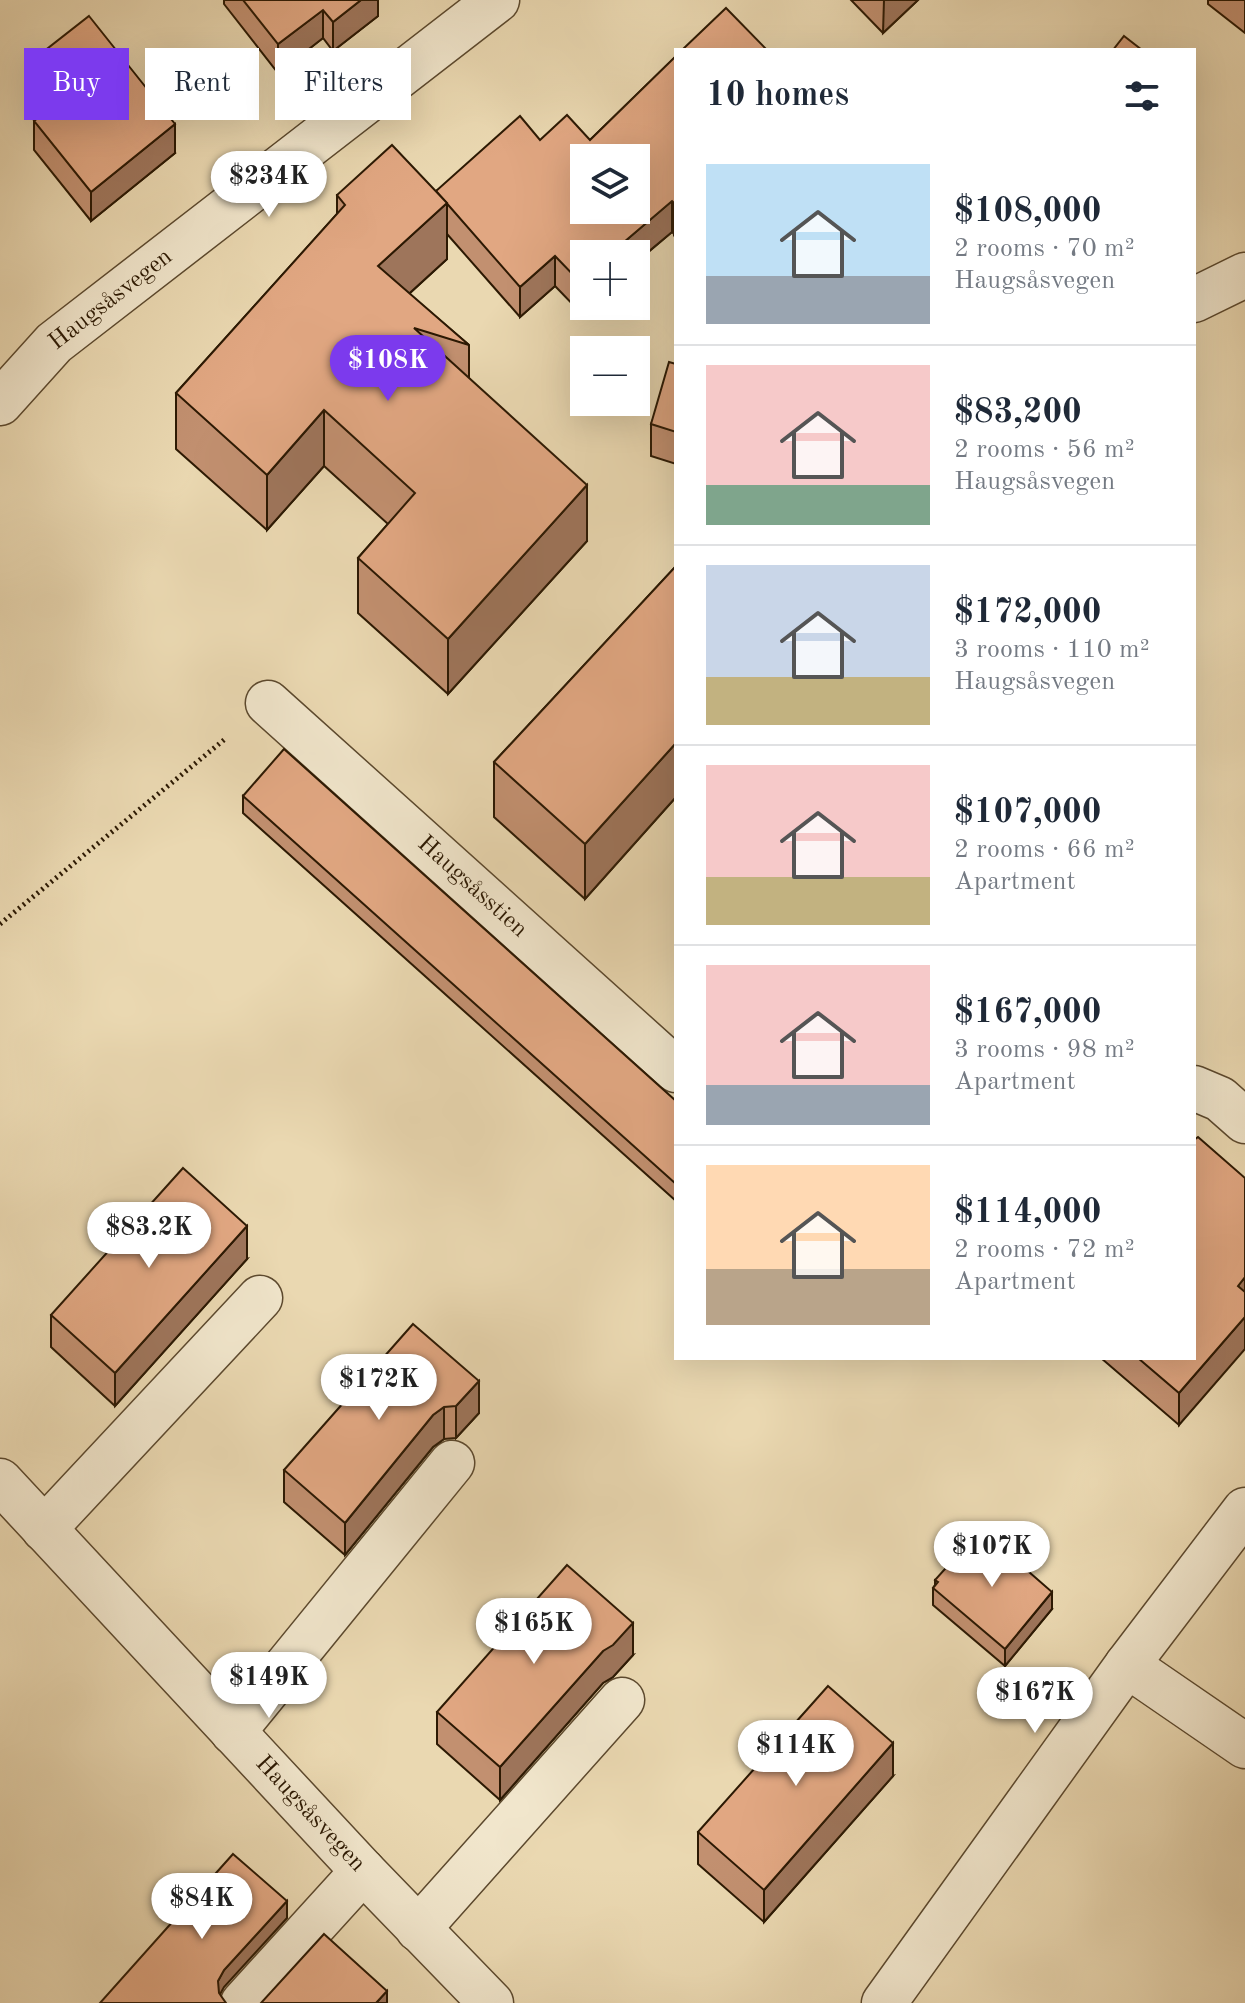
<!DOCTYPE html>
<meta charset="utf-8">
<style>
body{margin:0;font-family:"Old Standard TT",serif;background:#f6f6f7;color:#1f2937;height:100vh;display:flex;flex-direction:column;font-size:30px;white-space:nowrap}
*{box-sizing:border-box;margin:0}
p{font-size:26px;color:#747a83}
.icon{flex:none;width:44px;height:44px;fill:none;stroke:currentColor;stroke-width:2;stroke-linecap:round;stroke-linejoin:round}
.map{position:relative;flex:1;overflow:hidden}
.panel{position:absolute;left:674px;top:48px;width:522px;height:1312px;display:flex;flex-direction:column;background:#fff;border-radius:0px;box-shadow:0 8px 32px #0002}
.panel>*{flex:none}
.hud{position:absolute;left:24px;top:48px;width:530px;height:72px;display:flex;gap:16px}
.tools{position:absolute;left:570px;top:144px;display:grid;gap:16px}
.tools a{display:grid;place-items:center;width:80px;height:80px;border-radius:0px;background:#fff;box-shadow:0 8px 32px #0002;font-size:40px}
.price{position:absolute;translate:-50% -68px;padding:0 18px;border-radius:28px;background:#fff;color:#222;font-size:26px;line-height:52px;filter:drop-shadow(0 2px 4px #0008)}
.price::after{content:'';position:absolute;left:50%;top:48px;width:24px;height:18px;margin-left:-12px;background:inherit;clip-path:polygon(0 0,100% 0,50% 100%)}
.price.on{background:#7c3aed;color:#fff}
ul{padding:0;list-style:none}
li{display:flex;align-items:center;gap:24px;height:200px;padding:0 32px}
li+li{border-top:2px solid #e0e1e3}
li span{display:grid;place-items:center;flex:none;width:224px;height:160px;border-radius:0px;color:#555}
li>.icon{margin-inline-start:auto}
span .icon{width:96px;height:96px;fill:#fffc;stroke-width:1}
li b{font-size:34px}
h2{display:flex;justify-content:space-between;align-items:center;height:96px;padding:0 32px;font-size:34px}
.tag{padding:0 28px;border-radius:0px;background:#fff;box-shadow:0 8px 32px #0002;font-size:28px;line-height:72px}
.tag.on{background:#7c3aed;color:#fff}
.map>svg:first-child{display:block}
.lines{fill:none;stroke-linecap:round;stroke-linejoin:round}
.minor-casing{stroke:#5c492e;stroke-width:47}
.path{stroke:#2c1903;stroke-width:5;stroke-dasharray:2 4;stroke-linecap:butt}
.minor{stroke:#f1e6cc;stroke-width:44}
.wall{fill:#c29070;stroke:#2c1903;stroke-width:2}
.shaded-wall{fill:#9e755b;stroke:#2c1903;stroke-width:2}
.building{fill:#e1a782;stroke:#2c1903;stroke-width:2;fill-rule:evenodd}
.labels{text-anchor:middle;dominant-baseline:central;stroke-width:6;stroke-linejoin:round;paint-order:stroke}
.street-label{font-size:24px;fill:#2c1903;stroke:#f1e6cc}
</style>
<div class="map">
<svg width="1245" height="2003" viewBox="0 0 1245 2003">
<rect width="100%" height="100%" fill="#ead8b1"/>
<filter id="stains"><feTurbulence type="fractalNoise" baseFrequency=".0025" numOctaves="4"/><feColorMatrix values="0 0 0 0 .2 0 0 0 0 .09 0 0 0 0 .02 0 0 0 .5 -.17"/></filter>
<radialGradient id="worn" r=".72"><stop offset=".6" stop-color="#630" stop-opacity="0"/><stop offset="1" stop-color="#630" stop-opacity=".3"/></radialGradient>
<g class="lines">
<g class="minor-casing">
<g id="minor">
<path d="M 1194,300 L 1245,275"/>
<path d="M 0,403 L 54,343 L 497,0"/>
<path d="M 268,703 L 676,1070"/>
<path d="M 1194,1088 L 1220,1099 L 1245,1121"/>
<path d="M 0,1481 L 363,1871 L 491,2003"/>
<path d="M 44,1529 L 260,1298"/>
<path d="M 1127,1665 L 1245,1746"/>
<path d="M 233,1732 L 452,1463"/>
<path d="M 418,1929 L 622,1700"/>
<path d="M 243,2003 L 363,1871"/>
<path d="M 884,2003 L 1127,1665 L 1245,1510"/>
</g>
</g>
<path class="path" d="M 0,924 L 225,739"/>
<use href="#minor" class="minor"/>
</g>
<g class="wall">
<path d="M 224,0 L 378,0 L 378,16 L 333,51 L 323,38 L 278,73 L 224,4 Z"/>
<path d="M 851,0 L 918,0 L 883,33 Z"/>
<path d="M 1208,0 L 1245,0 L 1245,33 L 1208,4 Z"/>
<path d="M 676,56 L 676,231 L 674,234 L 672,232 L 579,311 L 555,286 L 520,317 L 447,234 L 447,259 L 409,294 L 469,345 L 469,378 L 587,541 L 448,694 L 358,613 L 358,558 L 388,524 L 324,466 L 267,530 L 176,449 L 176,393 L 337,214 L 337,195 L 436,191 L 540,140 L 590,140 Z"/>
<path d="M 29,63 L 175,153 L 91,221 L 34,150 L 34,121 L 46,112 L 29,92 Z"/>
<path d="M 676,364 L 676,464 L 651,456 L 651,424 Z"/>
<path d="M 676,566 L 676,797 L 585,899 L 494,817 L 494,762 Z"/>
<path d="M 243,796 L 676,1101 L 676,1201 L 243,813 Z"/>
<path d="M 247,1259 L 115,1406 L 51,1347 L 51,1315 Z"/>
<path d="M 1101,1358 L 1194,1358 L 1179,1425 Z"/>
<path d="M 479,1381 L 479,1413 L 456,1438 L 444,1439 L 433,1447 L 345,1555 L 284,1502 L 284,1470 Z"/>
<path d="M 935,1580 L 1052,1609 L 1005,1666 L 933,1605 L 933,1588 L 935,1585 Z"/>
<path d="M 633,1655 L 613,1677 L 603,1683 L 500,1800 L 437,1744 L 437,1712 Z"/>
<path d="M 893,1776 L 764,1922 L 698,1864 L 698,1832 Z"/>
</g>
<g class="shaded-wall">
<path d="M 361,0 L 378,0 L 378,16 L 333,51 L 333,22 Z"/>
<path d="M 884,0 L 918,0 L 883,33 Z"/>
<path d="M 323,10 L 323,38 L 278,73 L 278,44 Z"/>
<path d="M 175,124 L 175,153 L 91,221 L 91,192 Z"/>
<path d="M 672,201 L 672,232 L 636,262 L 636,254 L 610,254 Z"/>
<path d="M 676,201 L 676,231 L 674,234 L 674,203 Z"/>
<path d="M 447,203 L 447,259 L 378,322 L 378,266 Z"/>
<path d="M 555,256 L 555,286 L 520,317 L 520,287 Z"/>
<path d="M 584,277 L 584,306 L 585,306 L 579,311 L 579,281 Z"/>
<path d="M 324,410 L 324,466 L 267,530 L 267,475 Z"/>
<path d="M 587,485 L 587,541 L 448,694 L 448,639 Z"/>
<path d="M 676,743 L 676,797 L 585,899 L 585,844 Z"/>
<path d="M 247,1226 L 247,1259 L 115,1406 L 115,1373 Z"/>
<path d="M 1245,1277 L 1245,1310 L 1238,1286 Z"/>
<path d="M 1245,1317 L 1245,1349 L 1179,1425 L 1179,1393 Z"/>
<path d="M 479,1381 L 479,1413 L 456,1438 L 456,1406 Z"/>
<path d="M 444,1407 L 444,1439 L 433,1447 L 345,1555 L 345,1523 L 433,1415 Z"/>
<path d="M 1052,1592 L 1052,1609 L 1005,1666 L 1005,1649 Z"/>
<path d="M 633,1623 L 633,1655 L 613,1677 L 603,1683 L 500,1800 L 500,1767 L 603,1651 Z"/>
<path d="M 893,1743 L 893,1776 L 764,1922 L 764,1890 Z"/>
<path d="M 287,1901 L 287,1918 L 224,1987 L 218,1998 L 218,1981 L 224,1970 Z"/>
<path d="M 387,1991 L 387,2003 L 376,2003 Z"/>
</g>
<g class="building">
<path d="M 243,0 L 361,0 L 333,22 L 323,10 L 278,44 Z"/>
<path d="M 726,8 L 767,50 L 682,50 Z"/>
<path d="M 89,16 L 175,124 L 91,192 L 34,121 L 60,101 L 29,63 Z"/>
<path d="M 1124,36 L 1142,50 L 1113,50 Z"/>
<path d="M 676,56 L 676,201 L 674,203 L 672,201 L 610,254 L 584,254 L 584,277 L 579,281 L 555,256 L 520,287 L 436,191 L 520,116 L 540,140 L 567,115 L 590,140 ZM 584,158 L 636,158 L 636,210 L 584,210 Z"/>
<path d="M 392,145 L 447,203 L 378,266 L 469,345 L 414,328 L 587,485 L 448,639 L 358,558 L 415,493 L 324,410 L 267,475 L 176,393 L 345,205 L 337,195 Z"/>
<path d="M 669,362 L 676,364 L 676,432 L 651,424 Z"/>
<path d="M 676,566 L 676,743 L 585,844 L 494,762 Z"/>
<path d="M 284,749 L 676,1101 L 676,1184 L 243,796 Z"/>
<path d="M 1198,1137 L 1245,1178 L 1245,1277 L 1238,1286 L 1245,1292 L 1245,1317 L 1179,1393 L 1138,1358 L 1194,1358 L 1194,1140 Z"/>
<path d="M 183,1168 L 247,1226 L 115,1373 L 51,1315 Z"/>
<path d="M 413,1324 L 479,1381 L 456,1406 L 444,1407 L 433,1415 L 345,1523 L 284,1470 Z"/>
<path d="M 982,1531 L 1052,1592 L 1005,1649 L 933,1588 L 938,1582 L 935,1580 L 971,1540 L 973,1541 Z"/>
<path d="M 567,1565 L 633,1623 L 613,1645 L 603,1651 L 500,1767 L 437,1712 Z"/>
<path d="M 828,1686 L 893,1743 L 764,1890 L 698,1832 Z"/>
<path d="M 233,1854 L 287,1901 L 224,1970 L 218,1981 L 219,1993 L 226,2003 L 100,2003 Z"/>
<path d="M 324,1934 L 387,1991 L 376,2003 L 261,2003 Z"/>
</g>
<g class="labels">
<g class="street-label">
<text transform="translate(111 300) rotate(-38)">Haugsåsvegen</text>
<text transform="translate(472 887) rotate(42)">Haugsåsstien</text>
<text transform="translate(310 1814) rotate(47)">Haugsåsvegen</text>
</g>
</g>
<rect width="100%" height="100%" filter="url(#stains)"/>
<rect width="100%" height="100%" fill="url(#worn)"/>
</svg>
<div class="tools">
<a><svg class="icon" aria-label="layers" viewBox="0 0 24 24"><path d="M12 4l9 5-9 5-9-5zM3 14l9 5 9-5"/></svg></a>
<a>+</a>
<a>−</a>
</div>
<b class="price" style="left:269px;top:219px">$234K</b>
<b class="price on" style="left:388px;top:403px">$108K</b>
<b class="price" style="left:149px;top:1270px">$83.2K</b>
<b class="price" style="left:379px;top:1422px">$172K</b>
<b class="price" style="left:992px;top:1589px">$107K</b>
<b class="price" style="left:534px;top:1666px">$165K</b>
<b class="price" style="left:269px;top:1720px">$149K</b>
<b class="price" style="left:1035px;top:1735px">$167K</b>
<b class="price" style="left:796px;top:1788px">$114K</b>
<b class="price" style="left:202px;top:1941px">$84K</b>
<div class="hud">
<a class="tag on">Buy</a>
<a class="tag">Rent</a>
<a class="tag">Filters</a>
</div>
<section class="panel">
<h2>10 homes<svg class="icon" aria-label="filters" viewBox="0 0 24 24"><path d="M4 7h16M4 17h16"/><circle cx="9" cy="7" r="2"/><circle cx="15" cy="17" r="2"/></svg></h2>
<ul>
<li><span style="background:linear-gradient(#bfe0f5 70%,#9aa5b1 0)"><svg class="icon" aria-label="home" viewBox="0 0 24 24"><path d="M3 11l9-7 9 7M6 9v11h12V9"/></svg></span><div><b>$108,000</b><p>2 rooms · 70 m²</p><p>Haugsåsvegen</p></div></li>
<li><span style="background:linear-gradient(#f6c9c9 75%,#7fa58c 0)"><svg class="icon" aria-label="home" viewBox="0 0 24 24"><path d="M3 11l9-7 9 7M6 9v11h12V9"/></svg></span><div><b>$83,200</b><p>2 rooms · 56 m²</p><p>Haugsåsvegen</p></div></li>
<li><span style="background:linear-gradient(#c9d6e8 70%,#c2b280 0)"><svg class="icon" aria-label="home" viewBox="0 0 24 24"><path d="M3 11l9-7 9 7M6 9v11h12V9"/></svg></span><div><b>$172,000</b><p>3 rooms · 110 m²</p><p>Haugsåsvegen</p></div></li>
<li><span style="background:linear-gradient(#f6c9c9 70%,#c2b280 0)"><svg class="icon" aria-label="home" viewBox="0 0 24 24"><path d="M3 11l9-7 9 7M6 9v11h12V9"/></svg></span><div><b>$107,000</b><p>2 rooms · 66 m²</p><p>Apartment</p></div></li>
<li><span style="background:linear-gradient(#f6c9c9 75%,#9aa5b1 0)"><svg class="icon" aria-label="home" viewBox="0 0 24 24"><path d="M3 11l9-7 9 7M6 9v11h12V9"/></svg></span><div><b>$167,000</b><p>3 rooms · 98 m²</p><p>Apartment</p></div></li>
<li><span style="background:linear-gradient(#ffd9b3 65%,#b9a48a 0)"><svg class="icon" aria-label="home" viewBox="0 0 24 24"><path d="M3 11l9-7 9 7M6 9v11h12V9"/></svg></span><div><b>$114,000</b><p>2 rooms · 72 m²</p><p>Apartment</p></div></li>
</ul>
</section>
</div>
